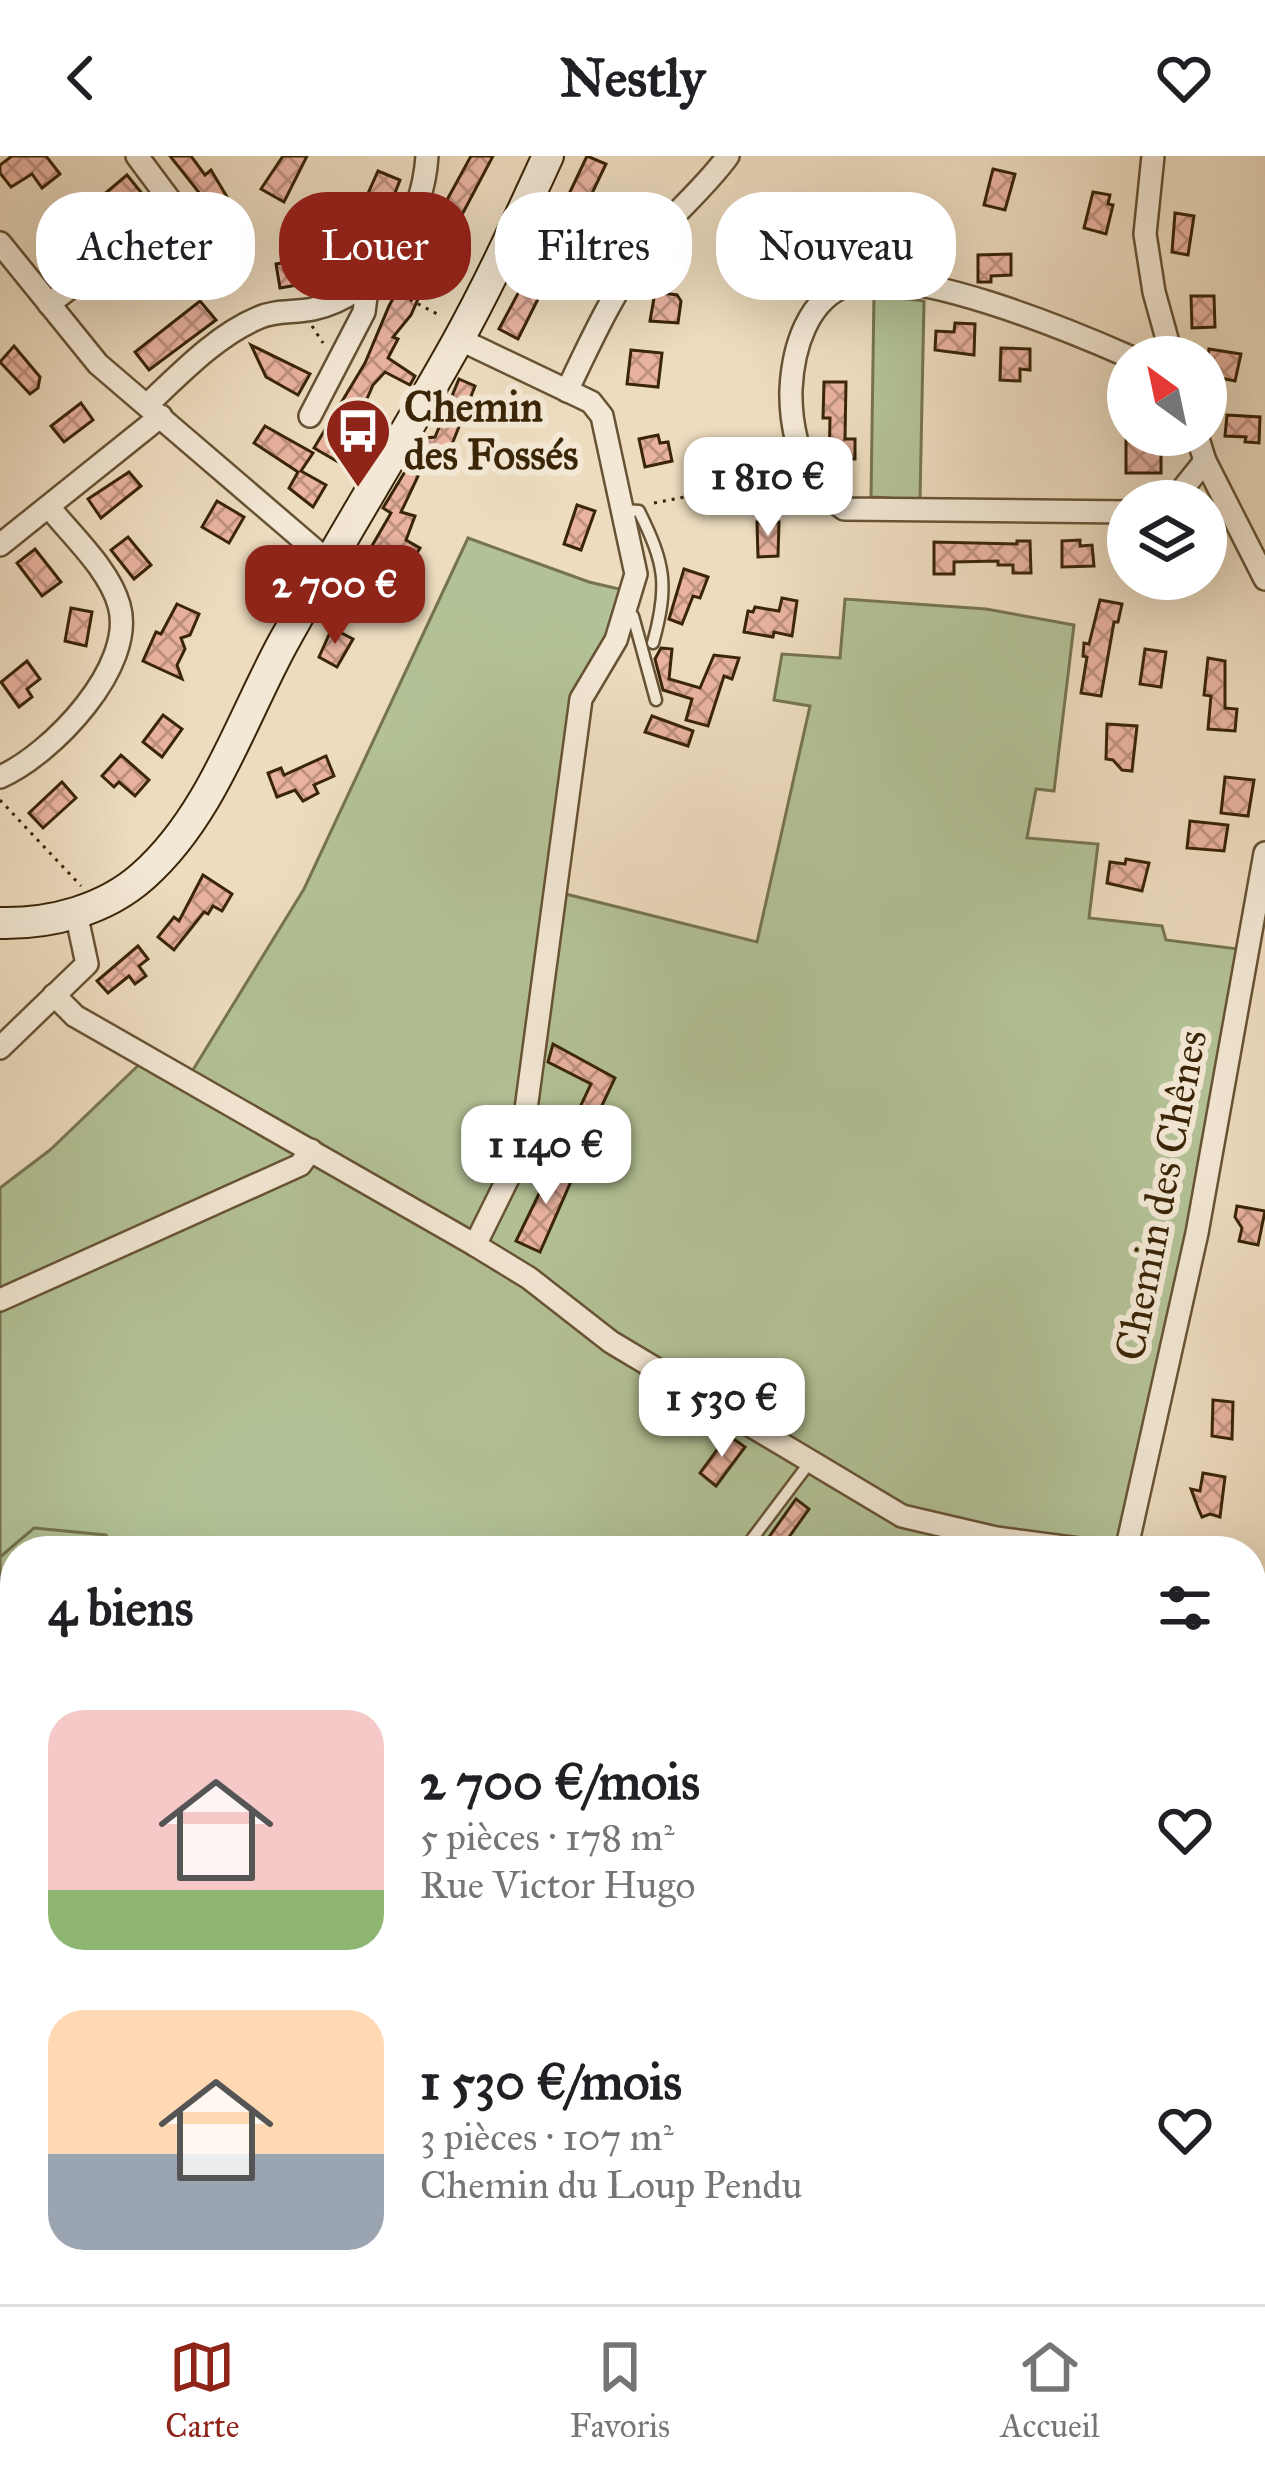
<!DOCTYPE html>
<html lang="fr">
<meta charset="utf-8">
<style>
body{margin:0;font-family:"IM FELL Great Primer",serif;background:#f6f6f6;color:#202124;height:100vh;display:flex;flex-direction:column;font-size:45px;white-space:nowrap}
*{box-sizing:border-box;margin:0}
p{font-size:39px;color:#757577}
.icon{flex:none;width:66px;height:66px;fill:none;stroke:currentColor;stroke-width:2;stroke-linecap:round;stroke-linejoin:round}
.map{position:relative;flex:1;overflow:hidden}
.drawer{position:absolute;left:0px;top:1380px;width:1266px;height:768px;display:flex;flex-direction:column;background:#fff;border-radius:48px 48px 0 0;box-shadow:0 12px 48px #0002}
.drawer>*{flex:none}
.top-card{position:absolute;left:36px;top:36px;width:1194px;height:108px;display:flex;gap:24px}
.needle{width:78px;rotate:327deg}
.controls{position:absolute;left:1107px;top:180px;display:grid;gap:24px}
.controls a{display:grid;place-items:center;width:120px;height:120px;border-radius:50%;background:#fff;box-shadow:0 12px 48px #0002;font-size:60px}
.price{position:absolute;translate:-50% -102px;padding:0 27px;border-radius:24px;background:#fff;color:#222;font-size:39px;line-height:78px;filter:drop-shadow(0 3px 6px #0008)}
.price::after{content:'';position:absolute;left:50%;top:72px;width:36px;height:27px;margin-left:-18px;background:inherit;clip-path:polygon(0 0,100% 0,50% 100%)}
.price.active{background:#8f2418;color:#fff}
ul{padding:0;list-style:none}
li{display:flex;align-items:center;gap:36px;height:300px;padding:0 48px}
li span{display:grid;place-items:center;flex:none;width:336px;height:240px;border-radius:36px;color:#555}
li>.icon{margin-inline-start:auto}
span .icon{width:144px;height:144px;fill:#fffc;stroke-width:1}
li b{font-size:51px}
h2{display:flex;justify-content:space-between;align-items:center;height:144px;padding:0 48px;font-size:51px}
.tag{padding:0 42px;border-radius:48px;background:#fff;box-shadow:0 12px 48px #0002;font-size:42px;line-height:108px}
.tag.active{background:#8f2418;color:#fff}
header{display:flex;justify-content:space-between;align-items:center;height:156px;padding:0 48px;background:#fff;font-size:54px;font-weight:800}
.menu{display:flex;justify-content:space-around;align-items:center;height:168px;border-top:3px solid #e0e0e0;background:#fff;font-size:33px;color:#757577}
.menu a{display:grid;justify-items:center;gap:6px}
.menu .active{color:#8f2418}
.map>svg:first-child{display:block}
.green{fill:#b3c296;stroke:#76744e;stroke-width:3}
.forest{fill:url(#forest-crowns);stroke:#76744e;stroke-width:3}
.building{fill:url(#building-cross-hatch);stroke:#3a2506;stroke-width:3}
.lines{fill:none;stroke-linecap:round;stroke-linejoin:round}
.lane-casing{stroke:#675334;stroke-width:15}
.street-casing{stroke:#675334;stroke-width:26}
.secondary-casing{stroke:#3a2506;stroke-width:34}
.path{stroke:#3a2506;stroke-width:3;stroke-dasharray:3 6;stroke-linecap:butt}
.lane{stroke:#f3e8d5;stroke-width:10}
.street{stroke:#f3e8d5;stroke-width:21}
.secondary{stroke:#f3e8d5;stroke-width:30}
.labels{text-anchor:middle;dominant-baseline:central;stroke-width:12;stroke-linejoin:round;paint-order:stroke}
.poi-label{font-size:42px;font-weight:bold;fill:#3a2506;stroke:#f3e8d5;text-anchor:start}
.street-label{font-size:42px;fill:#3a2506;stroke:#f3e8d5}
</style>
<header><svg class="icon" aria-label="back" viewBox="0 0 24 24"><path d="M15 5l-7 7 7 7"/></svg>Nestly<svg class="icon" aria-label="heart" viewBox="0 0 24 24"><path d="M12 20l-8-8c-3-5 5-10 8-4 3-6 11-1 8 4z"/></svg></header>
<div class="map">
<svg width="1265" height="2148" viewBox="0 0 1265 2148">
<defs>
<pattern id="forest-crowns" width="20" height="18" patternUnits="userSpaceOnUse" patternTransform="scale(3)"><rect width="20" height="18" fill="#b3c296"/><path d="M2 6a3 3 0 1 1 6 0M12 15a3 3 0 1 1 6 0" fill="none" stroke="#939d78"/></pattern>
<pattern id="building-cross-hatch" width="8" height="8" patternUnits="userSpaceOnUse" patternTransform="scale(3)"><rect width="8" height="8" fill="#e9b3a0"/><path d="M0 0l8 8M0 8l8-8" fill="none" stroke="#be9180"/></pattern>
</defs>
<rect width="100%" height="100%" fill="#eddcbf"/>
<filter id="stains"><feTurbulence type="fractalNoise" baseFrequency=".00167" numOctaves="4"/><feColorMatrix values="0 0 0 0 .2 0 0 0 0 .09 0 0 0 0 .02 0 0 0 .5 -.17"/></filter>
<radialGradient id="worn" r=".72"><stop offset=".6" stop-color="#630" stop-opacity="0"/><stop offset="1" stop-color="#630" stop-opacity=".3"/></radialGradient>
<g class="green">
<path d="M 874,139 L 924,145 L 920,344 L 871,341 Z"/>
<path d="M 468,382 L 589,426 L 632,436 L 581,543 L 554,735 L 757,786 L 810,550 L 774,544 L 782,498 L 840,502 L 845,443 L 986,453 L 1074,469 L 1054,635 L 1036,633 L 1027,682 L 1098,688 L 1089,762 L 1162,770 L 1166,784 L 1246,794 L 1126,1395 L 1094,1395 L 996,1383 L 992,1395 L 15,1395 L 15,2133 L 1251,2133 L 1251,1900 L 1265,1905 L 1265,2148 L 0,2148 L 0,1032 L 50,994 L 148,900 L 188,922 L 304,733 Z"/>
</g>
<path class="forest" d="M 34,1372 L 106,1379 L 115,1395 L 15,1395 L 15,1465 L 0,1454 L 0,1401 Z"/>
<g class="building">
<path d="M 12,0 L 46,0 L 60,18 L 42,32 L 32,18 L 11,31 L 0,17 L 0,9 Z"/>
<path d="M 170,0 L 191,0 L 205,19 L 211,14 L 227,41 L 212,53 Z"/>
<path d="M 283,0 L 307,0 L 284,46 L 261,33 Z"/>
<path d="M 471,0 L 493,0 L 446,89 L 426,136 L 422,134 L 411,159 L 393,181 L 398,183 L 388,202 L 415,220 L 410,229 L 385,216 L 373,229 L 359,261 L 338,290 L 347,295 L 340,307 L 314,292 L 365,207 L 389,150 Z"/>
<path d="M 587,0 L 606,8 L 583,56 L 587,58 L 580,72 L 586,75 L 579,89 L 551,76 Z"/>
<path d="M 993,13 L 1015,18 L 1005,54 L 984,49 Z"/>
<path d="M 378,15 L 400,24 L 389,52 L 366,42 Z"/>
<path d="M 127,19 L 144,40 L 108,63 L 95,46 Z"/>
<path d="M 1093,36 L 1110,39 L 1108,48 L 1113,49 L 1106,78 L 1084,72 Z"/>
<path d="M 795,45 L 832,46 L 831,68 L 794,71 Z"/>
<path d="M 1175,57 L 1194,60 L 1188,99 L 1172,96 Z"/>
<path d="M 349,76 L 367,95 L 346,115 L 329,97 Z"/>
<path d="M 917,77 L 953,77 L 953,99 L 917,98 Z"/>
<path d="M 1011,98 L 1011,119 L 991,120 L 991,126 L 978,126 L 978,99 Z"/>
<path d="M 538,100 L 563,110 L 552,127 L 547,125 L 518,183 L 499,173 Z"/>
<path d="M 304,103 L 309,127 L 280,132 L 276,108 Z"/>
<path d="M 655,136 L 677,139 L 681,145 L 678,167 L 650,165 Z"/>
<path d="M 1191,140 L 1214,140 L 1215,171 L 1192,172 Z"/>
<path d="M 200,145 L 216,164 L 149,214 L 135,196 Z"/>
<path d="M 955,167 L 975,168 L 974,199 L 935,194 L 936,175 L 954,176 Z"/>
<path d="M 251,189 L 310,218 L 298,239 L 266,221 Z"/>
<path d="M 14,190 L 40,221 L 38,232 L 30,238 L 0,206 Z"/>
<path d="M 1001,192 L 1030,193 L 1030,214 L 1020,213 L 1020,225 L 1000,224 Z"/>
<path d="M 1209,193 L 1241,198 L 1235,225 L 1206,219 Z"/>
<path d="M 631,194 L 662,197 L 658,231 L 627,228 Z"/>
<path d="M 459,223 L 475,230 L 443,311 L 418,300 L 426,282 L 435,281 Z"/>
<path d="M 824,226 L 846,226 L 845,283 L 855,283 L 855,303 L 843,303 L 843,311 L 829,310 L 830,262 L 823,262 Z"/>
<path d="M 81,247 L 93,264 L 64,286 L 51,270 Z"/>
<path d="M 1227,259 L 1260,261 L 1259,287 L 1245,286 L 1246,281 L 1225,280 Z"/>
<path d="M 265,270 L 313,297 L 301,315 L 326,329 L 313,351 L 289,332 L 298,316 L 254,287 Z"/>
<path d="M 658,279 L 660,287 L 668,286 L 672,305 L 645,311 L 639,283 Z"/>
<path d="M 1126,279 L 1153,279 L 1153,297 L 1161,297 L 1161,317 L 1126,317 Z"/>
<path d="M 409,309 L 420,316 L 401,356 L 415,360 L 406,384 L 420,392 L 409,410 L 395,403 L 378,426 L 388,432 L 370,454 L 343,440 L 391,357 L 383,352 Z"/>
<path d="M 129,316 L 141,330 L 101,362 L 88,343 Z"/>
<path d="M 217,345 L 244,361 L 229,387 L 202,371 Z"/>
<path d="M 577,349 L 595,355 L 581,394 L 564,388 Z"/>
<path d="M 757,366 L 779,366 L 778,400 L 758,401 Z"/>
<path d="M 128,381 L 151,409 L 134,423 L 111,394 Z"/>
<path d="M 1080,384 L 1080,390 L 1092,389 L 1094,410 L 1062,411 L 1062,385 Z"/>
<path d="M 1017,385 L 1030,385 L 1031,417 L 1013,417 L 1013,409 L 998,409 L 998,405 L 954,406 L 954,418 L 934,418 L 934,386 L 1017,388 Z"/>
<path d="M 35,393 L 61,426 L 42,440 L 17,407 Z"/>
<path d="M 684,413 L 708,421 L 700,442 L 693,440 L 682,468 L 669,463 Z"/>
<path d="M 782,442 L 797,445 L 792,480 L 774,476 L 773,481 L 744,476 L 748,455 L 753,456 L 755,451 L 779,455 Z"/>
<path d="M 1100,444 L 1122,448 L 1118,466 L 1114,466 L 1101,540 L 1081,537 L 1087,501 L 1083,500 L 1084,487 L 1089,488 Z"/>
<path d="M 177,448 L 199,458 L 190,479 L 181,482 L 185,493 L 177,509 L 182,523 L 143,505 L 156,476 L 161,478 Z"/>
<path d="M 71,452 L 92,456 L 86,490 L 65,485 Z"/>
<path d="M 332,472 L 353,483 L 337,511 L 319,501 Z"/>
<path d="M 661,492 L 672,493 L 669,523 L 700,532 L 714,499 L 739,502 L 732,523 L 724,520 L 708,570 L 686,564 L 692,543 L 663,534 L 655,503 Z"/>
<path d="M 1145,493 L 1166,496 L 1161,531 L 1140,528 Z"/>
<path d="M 1208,502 L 1225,505 L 1225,552 L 1237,553 L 1235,575 L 1208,573 L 1211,540 L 1204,539 Z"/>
<path d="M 27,505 L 40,523 L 27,533 L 32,541 L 19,551 L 1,526 Z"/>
<path d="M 163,559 L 182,573 L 162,601 L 143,586 Z"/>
<path d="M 652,560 L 693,575 L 688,590 L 645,576 Z"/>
<path d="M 1107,568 L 1137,570 L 1132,615 L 1122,614 L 1113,604 L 1106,603 Z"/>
<path d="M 121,599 L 149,624 L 135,640 L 119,626 L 114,631 L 102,620 Z"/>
<path d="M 326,600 L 334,620 L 314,629 L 318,637 L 303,645 L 295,634 L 277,641 L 268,617 L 281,612 L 284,619 Z"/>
<path d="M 1225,621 L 1254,624 L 1248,660 L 1221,657 Z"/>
<path d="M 62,626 L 76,642 L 43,672 L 29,657 Z"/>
<path d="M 1190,665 L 1228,669 L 1224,695 L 1187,692 Z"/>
<path d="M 1126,703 L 1149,707 L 1142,735 L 1107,727 L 1110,706 L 1125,708 Z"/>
<path d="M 203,719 L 232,738 L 222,755 L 213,750 L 208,758 L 204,756 L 174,794 L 158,781 L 174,761 L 179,765 Z"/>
<path d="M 138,790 L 148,803 L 139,810 L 146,820 L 135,828 L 129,820 L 108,837 L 97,825 Z"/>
<path d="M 553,888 L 615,922 L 588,979 L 571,970 L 591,928 L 548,906 Z"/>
<path d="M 555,1005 L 576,1014 L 540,1096 L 516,1085 Z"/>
<path d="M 1237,1050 L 1265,1055 L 1258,1089 L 1239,1085 L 1242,1072 L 1235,1061 Z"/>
<path d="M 1213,1244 L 1233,1246 L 1232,1283 L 1212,1280 Z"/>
<path d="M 728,1279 L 745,1291 L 716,1330 L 700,1317 Z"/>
<path d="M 1203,1317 L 1225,1321 L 1220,1361 L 1210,1358 L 1202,1361 L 1198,1352 L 1191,1333 L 1200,1335 Z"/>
<path d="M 796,1343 L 809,1353 L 779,1395 L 759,1395 Z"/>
</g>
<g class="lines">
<g class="lane-casing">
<g id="lane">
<path d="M 623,354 L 639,355 C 665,408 669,429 653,487"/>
<path d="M 626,455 L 633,460 L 656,544"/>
<path d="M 743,1395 L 810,1306"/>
</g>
</g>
<g class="street-casing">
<g id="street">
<path d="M 1153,0 L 1145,78 L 1154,136 L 1172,201"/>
<path d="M 0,87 L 98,208 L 329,406"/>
<path d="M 49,148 L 170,55 L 172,47 L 137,0"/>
<path d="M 459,183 L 591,246 L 602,260 L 636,418 L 616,484 L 581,543 L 520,998 L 475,1089"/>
<path d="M 567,235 C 592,182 619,123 657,78 C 681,51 707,29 728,0"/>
<path d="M 148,248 C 180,218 217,179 258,162 C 275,154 294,157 313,153 C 380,139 423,65 427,0"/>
<path d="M 310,260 L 364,156 L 368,126"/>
<path d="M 1197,279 L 1205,305 L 1265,423"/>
<path d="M 1173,345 L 1205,305"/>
<path d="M 1128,356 L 844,353 C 835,346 822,339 816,330 C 798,305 790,264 791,233 C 793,193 807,142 850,128 C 911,108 1071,175 1130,201"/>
<path d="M 0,389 L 161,260"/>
<path d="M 0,621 C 51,599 137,510 119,449 C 109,413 72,380 49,351"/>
<path d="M 54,839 L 75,860 L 475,1089 L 529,1122 L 611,1186 L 902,1360 L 996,1382 L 1094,1395"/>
<path d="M 0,892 L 87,808 L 76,757"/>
<path d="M 0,1144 L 300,1009 L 311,994"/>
<path d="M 1126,1395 L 1197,1077 L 1265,697"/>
<path d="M 0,1467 L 15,1479"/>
<path d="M 1251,1810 L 1265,1816"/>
<path d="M 1251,1900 L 1265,1905"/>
</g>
</g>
<g class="secondary-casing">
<path id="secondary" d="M 0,767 C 51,768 105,754 143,720 C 211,660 241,564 283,487 C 339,386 400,288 456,188 C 490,127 519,63 548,0"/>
</g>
<g class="path">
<path d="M 386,131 L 441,160"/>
<path d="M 312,170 L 323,187"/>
<path d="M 654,347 L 736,331 L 793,328"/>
<path d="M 0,644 L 81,730"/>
<path d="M 698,2133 L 702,2148"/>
<path d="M 596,2148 L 598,2133"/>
</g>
<use href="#lane" class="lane"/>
<use href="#street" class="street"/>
<use href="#secondary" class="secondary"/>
</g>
<defs>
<g id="bus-pin" transform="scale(3.45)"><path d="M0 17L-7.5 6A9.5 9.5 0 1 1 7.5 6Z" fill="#8f2418" stroke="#f3e8d5"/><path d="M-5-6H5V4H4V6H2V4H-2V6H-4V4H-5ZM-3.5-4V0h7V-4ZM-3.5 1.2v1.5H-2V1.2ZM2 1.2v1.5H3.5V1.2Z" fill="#fff"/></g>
</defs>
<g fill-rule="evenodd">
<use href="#bus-pin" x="358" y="275"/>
</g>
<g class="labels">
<g class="poi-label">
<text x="404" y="251">Chemin<tspan x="404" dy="48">des Fossés</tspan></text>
</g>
<g class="street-label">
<text transform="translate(1161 1039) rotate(-79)">Chemin des Chênes</text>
</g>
</g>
<rect width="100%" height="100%" filter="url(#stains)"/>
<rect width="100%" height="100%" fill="url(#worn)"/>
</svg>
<div class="controls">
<a><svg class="needle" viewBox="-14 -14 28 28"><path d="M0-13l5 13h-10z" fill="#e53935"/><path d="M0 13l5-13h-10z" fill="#757577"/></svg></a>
<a><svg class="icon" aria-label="layers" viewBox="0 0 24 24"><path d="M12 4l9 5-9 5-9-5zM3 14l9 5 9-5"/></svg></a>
</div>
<b class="price" style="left:768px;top:383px">1 810 €</b>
<b class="price active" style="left:335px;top:491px">2 700 €</b>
<b class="price" style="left:546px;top:1051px">1 140 €</b>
<b class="price" style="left:722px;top:1304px">1 530 €</b>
<div class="top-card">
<a class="tag">Acheter</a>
<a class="tag active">Louer</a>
<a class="tag">Filtres</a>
<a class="tag">Nouveau</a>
</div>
<section class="drawer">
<h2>4 biens<svg class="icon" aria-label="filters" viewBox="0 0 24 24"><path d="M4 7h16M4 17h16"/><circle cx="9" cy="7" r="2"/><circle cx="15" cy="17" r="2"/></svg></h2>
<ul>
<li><span style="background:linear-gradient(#f6c9c9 75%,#8fb573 0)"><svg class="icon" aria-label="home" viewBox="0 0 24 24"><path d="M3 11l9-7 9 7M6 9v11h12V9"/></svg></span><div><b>2 700 €/mois</b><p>5 pièces · 178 m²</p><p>Rue Victor Hugo</p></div><svg class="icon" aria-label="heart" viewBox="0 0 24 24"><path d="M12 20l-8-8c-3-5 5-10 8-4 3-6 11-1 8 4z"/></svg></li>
<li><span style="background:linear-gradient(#ffd9b3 60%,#9aa5b1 0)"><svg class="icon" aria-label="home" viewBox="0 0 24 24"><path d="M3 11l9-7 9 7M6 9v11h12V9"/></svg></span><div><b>1 530 €/mois</b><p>3 pièces · 107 m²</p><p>Chemin du Loup Pendu</p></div><svg class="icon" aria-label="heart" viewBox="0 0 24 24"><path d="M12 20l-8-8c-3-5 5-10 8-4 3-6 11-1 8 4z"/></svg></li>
</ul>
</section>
</div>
<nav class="menu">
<a class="active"><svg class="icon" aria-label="map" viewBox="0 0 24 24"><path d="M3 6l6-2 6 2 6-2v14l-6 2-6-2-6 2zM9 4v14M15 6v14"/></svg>Carte</a>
<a><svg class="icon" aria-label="saved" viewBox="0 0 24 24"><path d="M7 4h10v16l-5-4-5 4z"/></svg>Favoris</a>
<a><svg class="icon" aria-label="home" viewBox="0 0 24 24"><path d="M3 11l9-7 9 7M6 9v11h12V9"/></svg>Accueil</a>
</nav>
